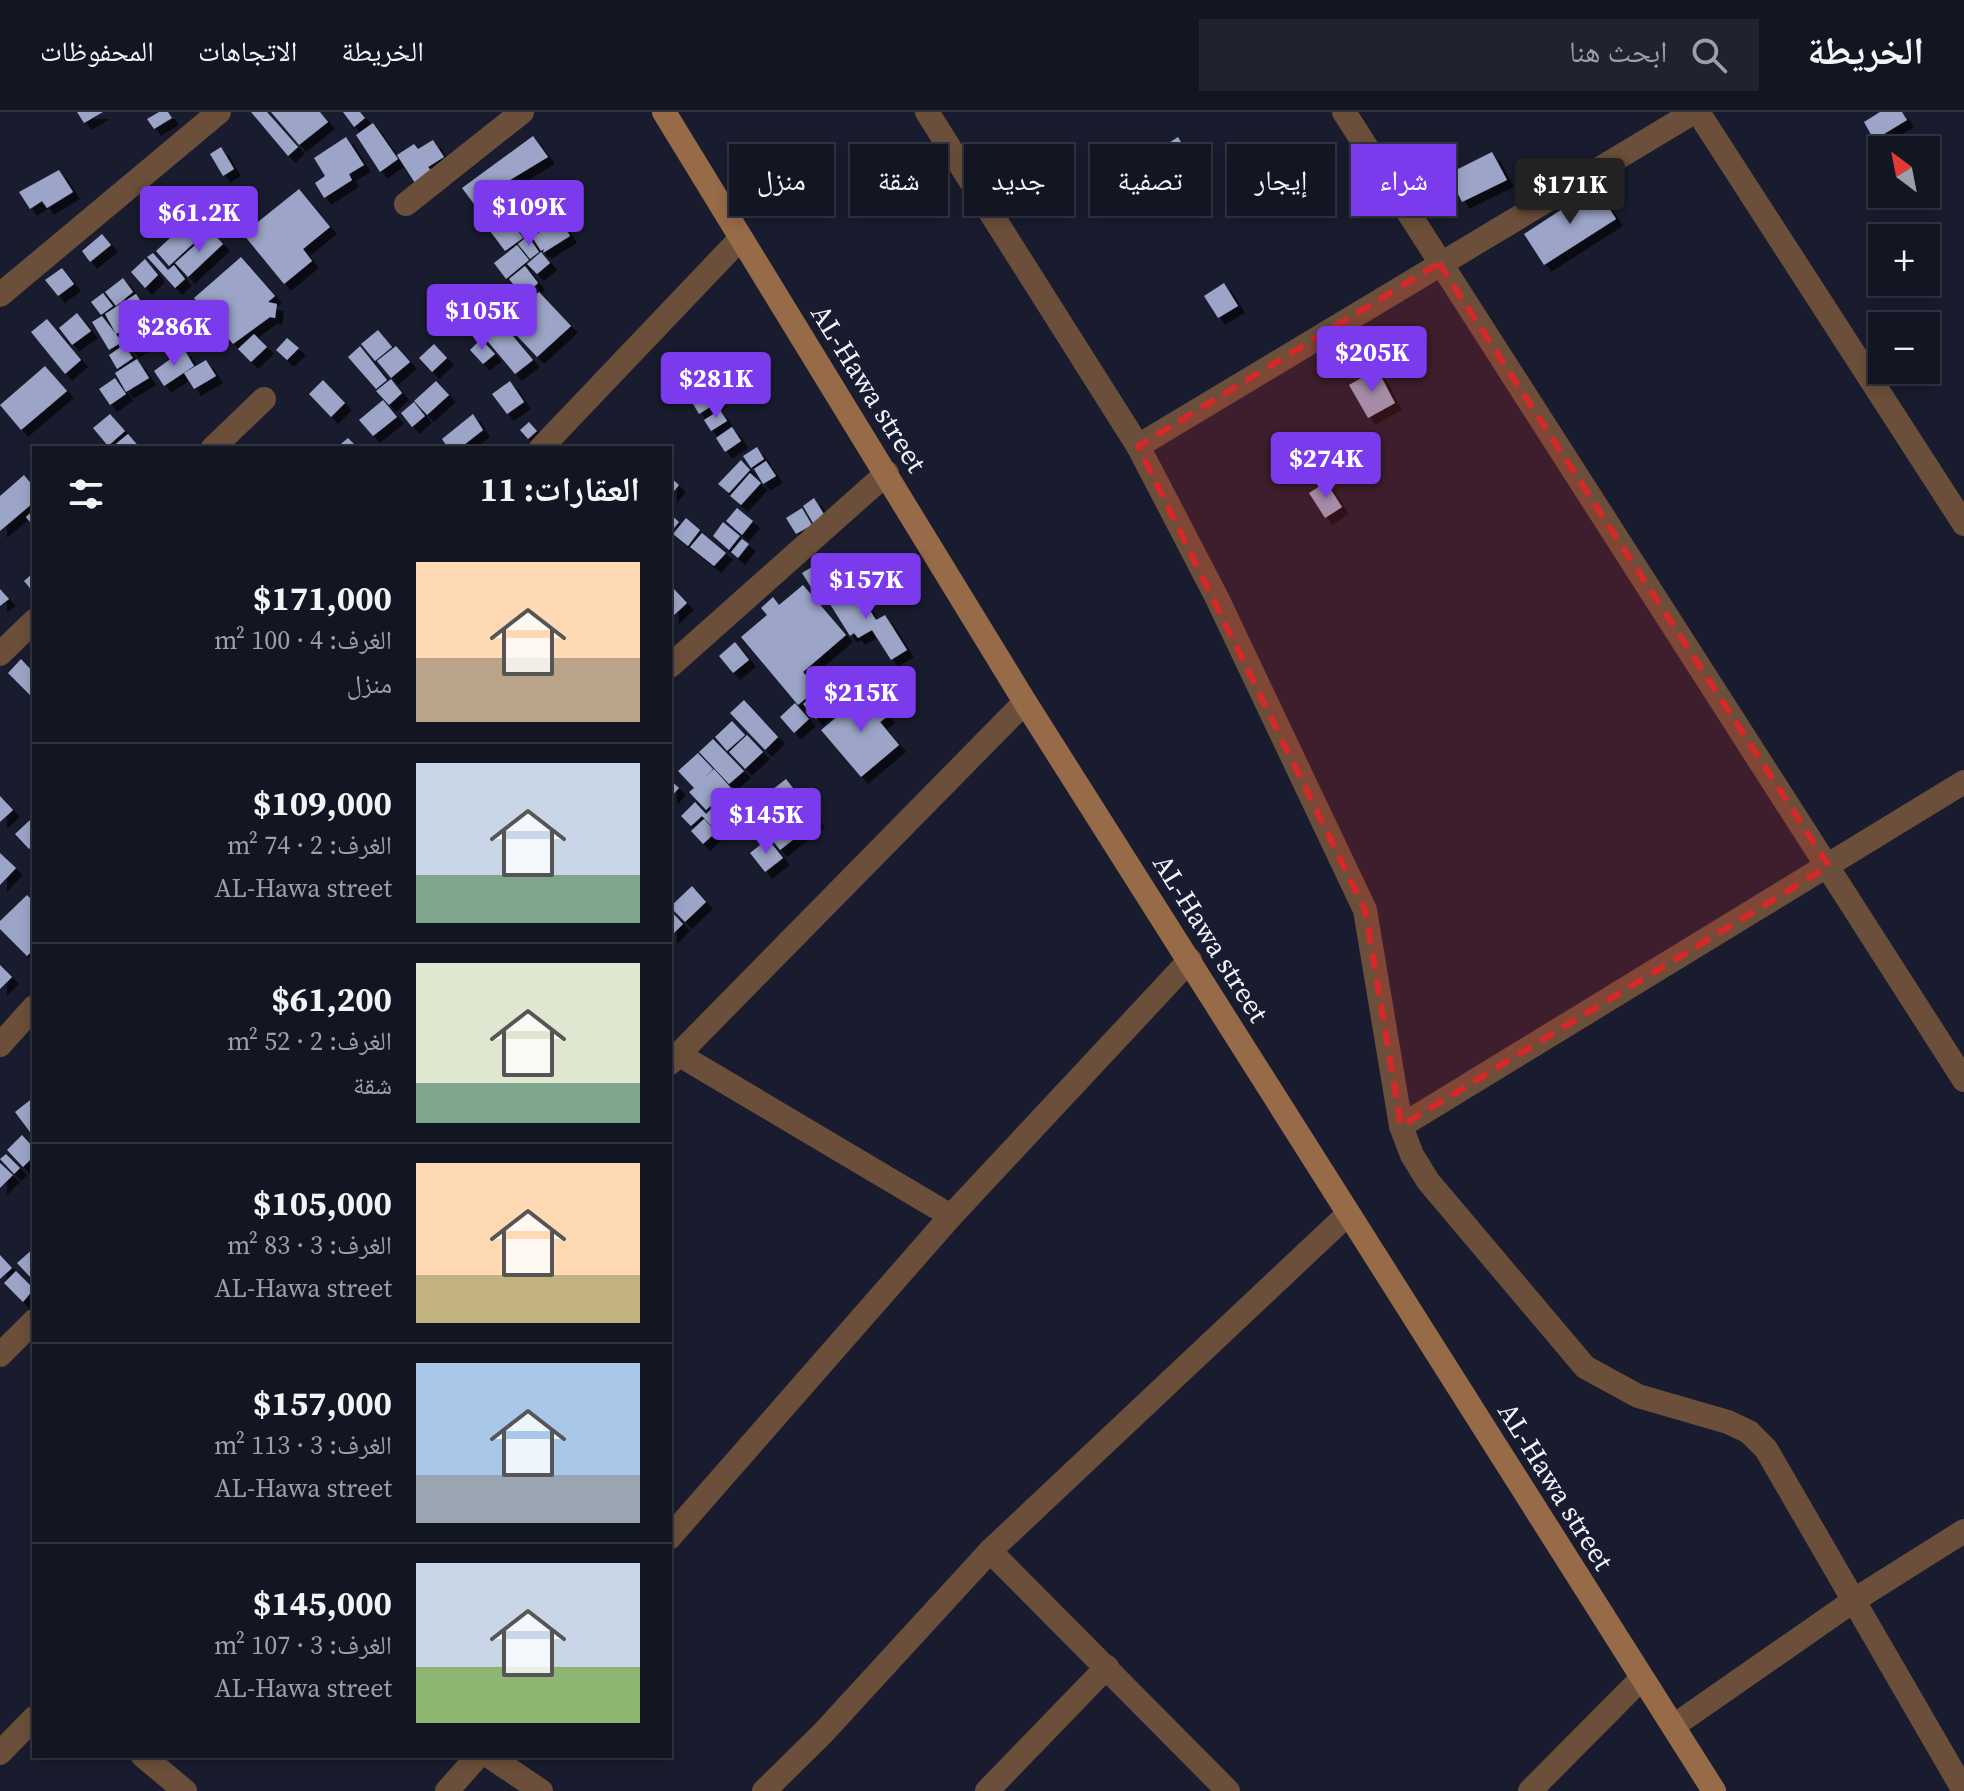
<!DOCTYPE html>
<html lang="ar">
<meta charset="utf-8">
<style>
body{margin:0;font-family:"Source Serif 4","Noto Naskh Arabic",serif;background:#1f222f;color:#f1f3f6;direction:rtl;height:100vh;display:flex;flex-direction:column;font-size:30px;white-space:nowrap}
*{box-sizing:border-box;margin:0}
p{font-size:26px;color:#9c9fa5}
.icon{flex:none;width:44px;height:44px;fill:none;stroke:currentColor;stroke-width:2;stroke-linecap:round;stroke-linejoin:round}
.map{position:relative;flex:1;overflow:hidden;direction:ltr}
.drawer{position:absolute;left:32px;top:334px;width:640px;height:1312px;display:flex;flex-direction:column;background:#121522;border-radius:0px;box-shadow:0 4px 12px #0003,0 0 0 2px #313440;direction:rtl}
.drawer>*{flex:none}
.guide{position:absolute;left:696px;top:32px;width:760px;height:72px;direction:rtl;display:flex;gap:16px}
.needle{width:52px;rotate:328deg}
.buttons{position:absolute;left:1868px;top:24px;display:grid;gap:16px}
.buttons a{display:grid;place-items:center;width:72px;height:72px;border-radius:0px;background:#121522;box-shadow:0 4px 12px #0003,0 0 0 2px #313440;font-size:40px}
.price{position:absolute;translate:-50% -68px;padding:0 18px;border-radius:8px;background:#7c3aed;color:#fff;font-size:26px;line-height:52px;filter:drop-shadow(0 2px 4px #0008)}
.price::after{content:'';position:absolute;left:50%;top:48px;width:24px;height:18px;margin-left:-12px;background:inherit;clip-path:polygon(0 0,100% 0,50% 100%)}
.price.selected{background:#222;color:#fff}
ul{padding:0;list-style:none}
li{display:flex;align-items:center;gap:24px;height:200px;padding:0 32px}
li+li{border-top:2px solid #313440}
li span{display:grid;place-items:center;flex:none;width:224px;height:160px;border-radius:0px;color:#555}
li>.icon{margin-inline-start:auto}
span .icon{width:96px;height:96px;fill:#fffc;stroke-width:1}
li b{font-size:34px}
h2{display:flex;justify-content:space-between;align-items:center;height:96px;padding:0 32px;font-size:34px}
.pill{padding:0 28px;border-radius:0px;background:#121522;box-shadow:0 4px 12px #0003,0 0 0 2px #313440;font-size:28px;line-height:72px}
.pill.selected{background:#7c3aed;color:#fff}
header{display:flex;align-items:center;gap:48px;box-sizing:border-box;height:112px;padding:0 40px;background:#121522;border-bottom:2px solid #313440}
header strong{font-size:38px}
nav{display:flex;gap:44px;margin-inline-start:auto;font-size:28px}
.search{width:560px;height:72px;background:#1f222f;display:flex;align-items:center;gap:20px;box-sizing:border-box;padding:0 28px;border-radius:0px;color:#9c9fa5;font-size:30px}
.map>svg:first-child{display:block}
.building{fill:#9ca5c7;filter:url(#shadow)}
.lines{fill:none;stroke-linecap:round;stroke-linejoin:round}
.street{stroke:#6b4f3a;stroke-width:24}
.secondary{stroke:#976a48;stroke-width:24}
.marked{fill:#d62828;fill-opacity:0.2;stroke:#d62828;stroke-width:6;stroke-dasharray:16 10;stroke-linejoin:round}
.labels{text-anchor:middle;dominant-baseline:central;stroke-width:8;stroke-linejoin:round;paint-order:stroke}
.street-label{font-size:28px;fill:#eff2ff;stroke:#181c2e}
</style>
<header>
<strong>الخريطة</strong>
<div class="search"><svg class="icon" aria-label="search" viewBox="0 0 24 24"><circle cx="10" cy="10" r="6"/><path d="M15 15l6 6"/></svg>ابحث هنا</div>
<nav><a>الخريطة</a><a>الاتجاهات</a><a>المحفوظات</a></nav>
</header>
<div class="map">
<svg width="1964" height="1679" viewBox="0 0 1964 1679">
<defs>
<filter id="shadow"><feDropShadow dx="7" dy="7" stdDeviation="0" flood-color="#0009"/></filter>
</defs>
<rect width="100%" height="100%" fill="#181c2e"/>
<g class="building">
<path d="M 77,0 L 103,0 L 84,11 Z"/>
<path d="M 159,0 L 168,0 L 172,6 L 154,17 L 147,7 Z"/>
<path d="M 251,0 L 267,0 L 298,35 L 288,44 Z"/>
<path d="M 271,0 L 320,0 L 328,10 L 299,33 Z"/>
<path d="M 343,0 L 360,0 L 365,6 L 354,15 Z"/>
<path d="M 1880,0 L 1902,0 L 1907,8 L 1874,28 L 1864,10 Z"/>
<path d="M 373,11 L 398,47 L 380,60 L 356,23 Z"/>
<path d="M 533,24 L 548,45 L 510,68 L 520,82 L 503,95 L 495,84 L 477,96 L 462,76 Z"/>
<path d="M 346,25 L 364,53 L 349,62 L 352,68 L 324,86 L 315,71 L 325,64 L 314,46 Z"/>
<path d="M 1178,25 L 1188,42 L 1171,53 L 1161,36 Z"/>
<path d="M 433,28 L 444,45 L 428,55 L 432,60 L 415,71 L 397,43 L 414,32 L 418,37 Z"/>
<path d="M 221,35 L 234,57 L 223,64 L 210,42 Z"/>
<path d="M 1492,40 L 1507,68 L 1462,90 L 1448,62 Z"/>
<path d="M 59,58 L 73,80 L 47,96 L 42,89 L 30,97 L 19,80 Z"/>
<path d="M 1122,61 L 1134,82 L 1111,97 L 1098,76 Z"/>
<path d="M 1596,75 L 1616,107 L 1544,153 L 1524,122 Z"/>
<path d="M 299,77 L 330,115 L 303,137 L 312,149 L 284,172 L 243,122 Z"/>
<path d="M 505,101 L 523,126 L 505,139 L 487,115 Z"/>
<path d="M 196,102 L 210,116 L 169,154 L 156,139 Z"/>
<path d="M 560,107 L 570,124 L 543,141 L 544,137 L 541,139 L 532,125 Z"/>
<path d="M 211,119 L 223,132 L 188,165 L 175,151 Z"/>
<path d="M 102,122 L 111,133 L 90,150 L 82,139 Z"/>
<path d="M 528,124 L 539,140 L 530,147 L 518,132 Z"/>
<path d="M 517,133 L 529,148 L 506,167 L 494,151 Z"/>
<path d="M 541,140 L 550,151 L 537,162 L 527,152 Z"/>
<path d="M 153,141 L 168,158 L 174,153 L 185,167 L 175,176 L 147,145 Z"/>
<path d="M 241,145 L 275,184 L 268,190 L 277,192 L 275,206 L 270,205 L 233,232 L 194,186 Z"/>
<path d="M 145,147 L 158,163 L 145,176 L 131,160 Z"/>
<path d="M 525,154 L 538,171 L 523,184 L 509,167 Z"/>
<path d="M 62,156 L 74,172 L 58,184 L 45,168 Z"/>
<path d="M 123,166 L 133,180 L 116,194 L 105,180 Z"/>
<path d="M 1224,171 L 1238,194 L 1218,206 L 1204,184 Z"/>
<path d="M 539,180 L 571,214 L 537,245 L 505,211 Z"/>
<path d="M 103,181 L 113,194 L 101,203 L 91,190 Z"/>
<path d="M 136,182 L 149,202 L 116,222 L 105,202 Z"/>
<path d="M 77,201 L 91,219 L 72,233 L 59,216 Z"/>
<path d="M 150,203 L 161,220 L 132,239 L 121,222 Z"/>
<path d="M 102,204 L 122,230 L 109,238 L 92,210 Z"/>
<path d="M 47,207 L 81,248 L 65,262 L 31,220 Z"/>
<path d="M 502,211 L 533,248 L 515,262 L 484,225 Z"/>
<path d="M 378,218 L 392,235 L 375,249 L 361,232 Z"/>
<path d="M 254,222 L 267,235 L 251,250 L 238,237 Z"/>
<path d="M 287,226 L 299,236 L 287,248 L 276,238 Z"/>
<path d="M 481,227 L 495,242 L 483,252 L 470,238 Z"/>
<path d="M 434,232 L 447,246 L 432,260 L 419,246 Z"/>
<path d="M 124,233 L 133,246 L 117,257 L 109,243 Z"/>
<path d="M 360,234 L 387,268 L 376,277 L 348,245 Z"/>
<path d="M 396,234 L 410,250 L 391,266 L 377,249 Z"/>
<path d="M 184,237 L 194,254 L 164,274 L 154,259 Z"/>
<path d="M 137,247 L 149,266 L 126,280 L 115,261 Z"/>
<path d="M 206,248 L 216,264 L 194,277 L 184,261 Z"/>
<path d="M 45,254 L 67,279 L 21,318 L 0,293 Z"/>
<path d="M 1377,257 L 1395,291 L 1368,306 L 1349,273 Z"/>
<path d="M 115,266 L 126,282 L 110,293 L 99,277 Z"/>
<path d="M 391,267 L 402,281 L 389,293 L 376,279 Z"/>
<path d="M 707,267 L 721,288 L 699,302 L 686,280 Z"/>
<path d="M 323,268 L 345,291 L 331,305 L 309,282 Z"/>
<path d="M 436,269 L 449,283 L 427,303 L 414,289 Z"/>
<path d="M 510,269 L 524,290 L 507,302 L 492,282 Z"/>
<path d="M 383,288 L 397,305 L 373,324 L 359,308 Z"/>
<path d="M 414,290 L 425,304 L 412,315 L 401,301 Z"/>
<path d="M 720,298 L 727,309 L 711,319 L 704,308 Z"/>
<path d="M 110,302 L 125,319 L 108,334 L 93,316 Z"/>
<path d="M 473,302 L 483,318 L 460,336 L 448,336 L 442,327 Z"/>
<path d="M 529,310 L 537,319 L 528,327 L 520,318 Z"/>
<path d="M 732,315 L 741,329 L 725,340 L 716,326 Z"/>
<path d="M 128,322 L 140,336 L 111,336 Z"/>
<path d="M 348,326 L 358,336 L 336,336 Z"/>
<path d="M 757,335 L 764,347 L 751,356 L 743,344 Z"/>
<path d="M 741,348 L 750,358 L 729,381 L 718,372 Z"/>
<path d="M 766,349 L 776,364 L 763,372 L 754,357 Z"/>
<path d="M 750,361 L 761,371 L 741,393 L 730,384 Z"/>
<path d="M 24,363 L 34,375 L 34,390 L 0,419 L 0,384 Z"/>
<path d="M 670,365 L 679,373 L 670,384 Z"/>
<path d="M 1326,370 L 1342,395 L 1325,406 L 1309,381 Z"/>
<path d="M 814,386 L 825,404 L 813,411 L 803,394 Z"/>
<path d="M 737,396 L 753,409 L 742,423 L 726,409 Z"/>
<path d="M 802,396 L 812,413 L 796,422 L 786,406 Z"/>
<path d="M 34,398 L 34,415 L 26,405 Z"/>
<path d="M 670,402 L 679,410 L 670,421 Z"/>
<path d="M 686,406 L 700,418 L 688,434 L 673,422 Z"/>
<path d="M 723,410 L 740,424 L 729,438 L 713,424 Z"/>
<path d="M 702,421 L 726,441 L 714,454 L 690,435 Z"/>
<path d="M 742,427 L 749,432 L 738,446 L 731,440 Z"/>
<path d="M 830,444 L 842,463 L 814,480 L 802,461 Z"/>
<path d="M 32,462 L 34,464 L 34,481 L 24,469 Z"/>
<path d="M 803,473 L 846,523 L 803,560 L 817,577 L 798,593 L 741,525 L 767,503 L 761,496 L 773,485 L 779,493 Z"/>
<path d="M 854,473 L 876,508 L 885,503 L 907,538 L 891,548 L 872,518 L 858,526 L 854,521 L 850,524 L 828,489 Z"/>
<path d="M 0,477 L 9,487 L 0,494 Z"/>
<path d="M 674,477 L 687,491 L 672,505 L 670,481 Z"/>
<path d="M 735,530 L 749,548 L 733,561 L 719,544 Z"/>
<path d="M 21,547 L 34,561 L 32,585 L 8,561 Z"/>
<path d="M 884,559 L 895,576 L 880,586 L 869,569 Z"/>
<path d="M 818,579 L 831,594 L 816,607 L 803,592 Z"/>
<path d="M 867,579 L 888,604 L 880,610 L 899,633 L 861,665 L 821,618 L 838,604 L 835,600 Z"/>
<path d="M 744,588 L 778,625 L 765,638 L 730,601 Z"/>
<path d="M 795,591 L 809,607 L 794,621 L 780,605 Z"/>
<path d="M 732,609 L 745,623 L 727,639 L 715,625 Z"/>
<path d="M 747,623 L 763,640 L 745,657 L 729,640 Z"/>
<path d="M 713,627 L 744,659 L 729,672 L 699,640 Z"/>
<path d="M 698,641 L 713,657 L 704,666 L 714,657 L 731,676 L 706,698 L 689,680 L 694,676 L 678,659 Z"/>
<path d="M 786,667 L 818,708 L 780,738 L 765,719 L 772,714 L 754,692 Z"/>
<path d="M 670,668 L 679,676 L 670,686 Z"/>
<path d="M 0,684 L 13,698 L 0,710 Z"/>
<path d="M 721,688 L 736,704 L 718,721 L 702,704 L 691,714 L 681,704 L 695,690 L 706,702 Z"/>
<path d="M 704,707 L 716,720 L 703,732 L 691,719 Z"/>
<path d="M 30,708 L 34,713 L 34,732 L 29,737 L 15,722 Z"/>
<path d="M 768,727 L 783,746 L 765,760 L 750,741 Z"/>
<path d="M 0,741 L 16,756 L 0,773 Z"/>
<path d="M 692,774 L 706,790 L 685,810 L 670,795 Z"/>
<path d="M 27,783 L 34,790 L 34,837 L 27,844 L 0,817 L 0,809 Z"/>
<path d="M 670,798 L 683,812 L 670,825 Z"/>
<path d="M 0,853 L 12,865 L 0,877 Z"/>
<path d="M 34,985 L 34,1017 L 30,1020 L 15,1000 Z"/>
<path d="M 22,1023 L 34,1036 L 34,1044 L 23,1055 L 7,1038 Z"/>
<path d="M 6,1042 L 20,1056 L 14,1062 L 0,1047 Z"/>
<path d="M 0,1051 L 13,1063 L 0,1076 Z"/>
<path d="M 34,1136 L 34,1165 L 32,1167 L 17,1151 Z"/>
<path d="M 0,1143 L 12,1156 L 0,1167 Z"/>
<path d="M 16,1159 L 34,1177 L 23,1190 L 4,1171 Z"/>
</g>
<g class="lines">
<g class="street">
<path d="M 927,0 L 1138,334 L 1217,486 L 1365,798 L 1401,1014 L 1412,1043 L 1428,1069 L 1585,1255 L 1638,1284 L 1728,1310 L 1749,1320 L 1766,1337 L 1964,1679"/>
<path d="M 1344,0 L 1964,968"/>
<path d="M 1698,0 L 1964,412"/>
<path d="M 406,92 L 522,0"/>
<path d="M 0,183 L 219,0"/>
<path d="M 1138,334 L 1694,0"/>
<path d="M 213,336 L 264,287"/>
<path d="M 541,336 L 740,127"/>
<path d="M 0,542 L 34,509"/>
<path d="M 670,554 L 887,361"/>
<path d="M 0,933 L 34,895"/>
<path d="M 678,942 L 951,1104"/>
<path d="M 670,951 L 1025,590"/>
<path d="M 1401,1014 L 1964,670"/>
<path d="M 0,1243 L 34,1209"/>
<path d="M 670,1425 L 951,1104 L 1190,848"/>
<path d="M 990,1439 L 1228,1679"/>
<path d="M 1675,1613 L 1856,1487 L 1964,1419"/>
<path d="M 0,1641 L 34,1606"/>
<path d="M 143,1644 L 185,1679"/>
<path d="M 489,1644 L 541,1679"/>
<path d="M 447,1679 L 478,1644"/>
<path d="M 764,1679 L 823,1621 L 990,1439 L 1348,1102"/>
<path d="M 987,1679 L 1107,1555"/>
<path d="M 1530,1679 L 1641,1567"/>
</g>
<path class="secondary" d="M 664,0 L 1025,590 L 1714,1679"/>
</g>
<path class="marked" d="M 1439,151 L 1829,754 L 1401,1014 L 1365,798 L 1138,334 Z"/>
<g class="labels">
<g class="street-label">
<text transform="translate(869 276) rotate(58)">AL-Hawa street</text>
<text transform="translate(1211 826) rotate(58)">AL-Hawa street</text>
<text transform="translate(1556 1374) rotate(58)">AL-Hawa street</text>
</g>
</g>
</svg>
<div class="buttons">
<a><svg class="needle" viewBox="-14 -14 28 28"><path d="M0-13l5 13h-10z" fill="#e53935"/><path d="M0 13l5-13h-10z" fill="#9c9fa5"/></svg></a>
<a>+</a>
<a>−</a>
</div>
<b class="price selected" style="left:1570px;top:114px">$171K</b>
<b class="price" style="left:529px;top:136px">$109K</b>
<b class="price" style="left:199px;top:142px">$61.2K</b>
<b class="price" style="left:482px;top:240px">$105K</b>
<b class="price" style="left:174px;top:256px">$286K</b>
<b class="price" style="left:1372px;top:282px">$205K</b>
<b class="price" style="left:716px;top:308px">$281K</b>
<b class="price" style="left:1326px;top:388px">$274K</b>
<b class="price" style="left:866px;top:509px">$157K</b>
<b class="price" style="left:861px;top:622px">$215K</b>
<b class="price" style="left:766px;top:744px">$145K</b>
<div class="guide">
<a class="pill selected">شراء</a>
<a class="pill">إيجار</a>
<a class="pill">تصفية</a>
<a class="pill">جديد</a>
<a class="pill">شقة</a>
<a class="pill">منزل</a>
</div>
<section class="drawer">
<h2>العقارات: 11<svg class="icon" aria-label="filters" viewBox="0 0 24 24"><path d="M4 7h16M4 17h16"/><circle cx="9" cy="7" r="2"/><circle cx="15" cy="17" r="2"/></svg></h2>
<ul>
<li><span style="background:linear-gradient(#ffd9b3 60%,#b9a48a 0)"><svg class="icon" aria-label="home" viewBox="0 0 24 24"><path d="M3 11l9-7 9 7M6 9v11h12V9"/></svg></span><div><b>$171,000</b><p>الغرف: 4 · 100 m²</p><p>منزل</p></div></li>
<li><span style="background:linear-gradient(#c9d6e8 70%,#7fa58c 0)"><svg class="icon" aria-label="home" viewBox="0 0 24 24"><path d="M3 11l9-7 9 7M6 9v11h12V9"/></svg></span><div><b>$109,000</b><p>الغرف: 2 · 74 m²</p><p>AL-Hawa street</p></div></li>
<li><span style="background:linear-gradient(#dfe7d0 75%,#7fa58c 0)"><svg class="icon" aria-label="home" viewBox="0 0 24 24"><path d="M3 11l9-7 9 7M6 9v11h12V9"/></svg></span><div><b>$61,200</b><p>الغرف: 2 · 52 m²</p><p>شقة</p></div></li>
<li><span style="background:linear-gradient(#ffd9b3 70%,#c2b280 0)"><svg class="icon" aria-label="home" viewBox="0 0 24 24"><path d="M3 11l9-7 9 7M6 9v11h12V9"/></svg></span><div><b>$105,000</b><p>الغرف: 3 · 83 m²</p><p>AL-Hawa street</p></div></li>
<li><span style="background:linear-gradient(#a9c7e8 70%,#9aa5b1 0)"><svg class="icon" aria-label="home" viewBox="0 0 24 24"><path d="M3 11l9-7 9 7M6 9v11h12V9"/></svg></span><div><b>$157,000</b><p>الغرف: 3 · 113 m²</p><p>AL-Hawa street</p></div></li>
<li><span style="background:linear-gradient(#c9d6e8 65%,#8fb573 0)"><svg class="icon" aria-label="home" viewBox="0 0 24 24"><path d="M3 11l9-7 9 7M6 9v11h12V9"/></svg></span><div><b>$145,000</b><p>الغرف: 3 · 107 m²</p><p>AL-Hawa street</p></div></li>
</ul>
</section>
</div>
